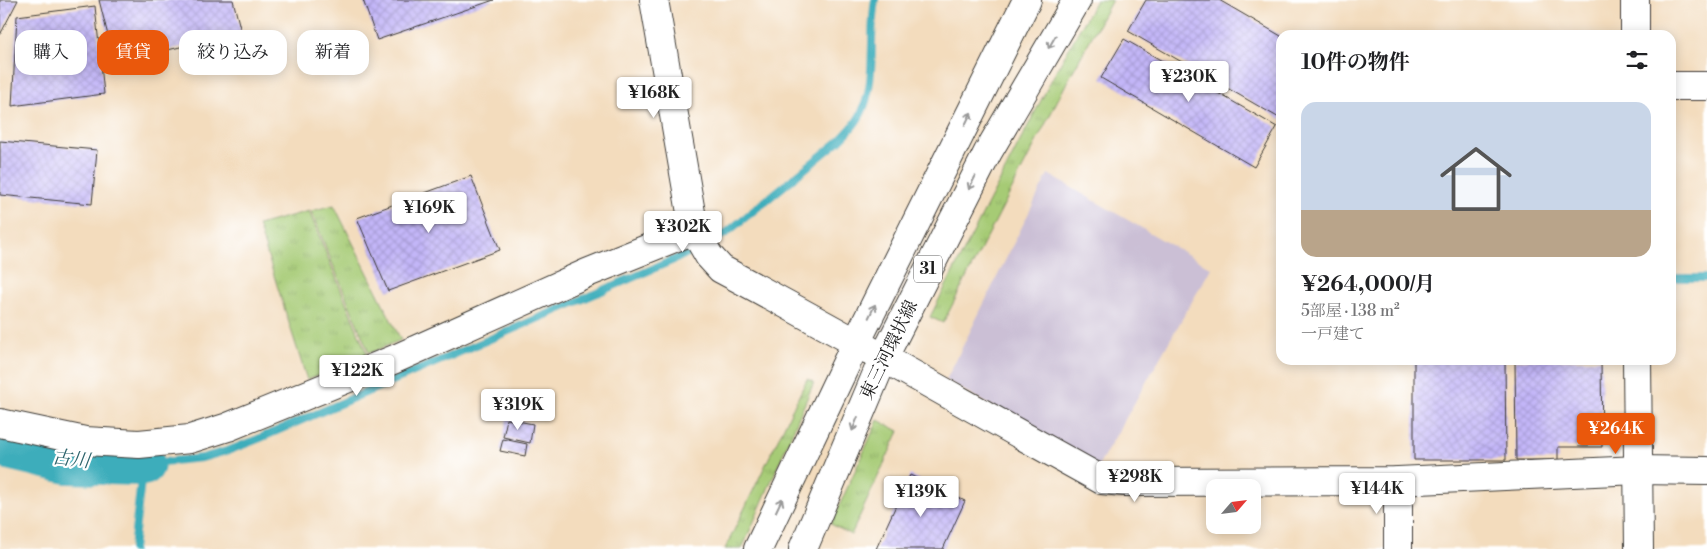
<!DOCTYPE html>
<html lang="ja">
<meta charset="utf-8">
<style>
body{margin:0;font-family:"Libre Bodoni","Noto Serif JP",serif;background:#f6f6f6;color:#202124;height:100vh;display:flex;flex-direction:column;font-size:19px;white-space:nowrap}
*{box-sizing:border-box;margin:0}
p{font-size:16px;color:#757577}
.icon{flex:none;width:28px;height:28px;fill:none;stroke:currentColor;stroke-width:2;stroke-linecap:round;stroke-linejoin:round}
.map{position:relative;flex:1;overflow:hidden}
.drawer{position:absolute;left:1276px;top:30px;width:400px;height:335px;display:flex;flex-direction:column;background:#fff;border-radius:15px;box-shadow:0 2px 12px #0003}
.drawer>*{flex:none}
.guide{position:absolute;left:15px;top:30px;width:475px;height:45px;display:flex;gap:10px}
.needle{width:32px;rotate:62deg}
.tools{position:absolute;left:1206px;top:479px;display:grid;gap:10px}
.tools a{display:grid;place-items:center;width:55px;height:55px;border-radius:10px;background:#fff;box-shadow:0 2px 12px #0003;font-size:25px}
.price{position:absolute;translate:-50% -42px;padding:0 11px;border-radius:5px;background:#fff;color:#222;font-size:16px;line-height:32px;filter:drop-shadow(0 1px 2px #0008)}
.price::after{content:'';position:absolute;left:50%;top:30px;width:15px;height:11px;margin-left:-8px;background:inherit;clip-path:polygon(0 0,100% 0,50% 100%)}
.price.current{background:#ea580c;color:#fff}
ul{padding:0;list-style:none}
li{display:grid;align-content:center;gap:10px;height:265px;padding:0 25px}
li span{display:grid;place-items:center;height:155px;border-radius:15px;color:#555}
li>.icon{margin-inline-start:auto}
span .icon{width:90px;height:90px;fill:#fffc;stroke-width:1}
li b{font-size:21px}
h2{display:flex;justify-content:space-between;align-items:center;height:60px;padding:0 25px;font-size:21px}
.pill{padding:0 18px;border-radius:15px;background:#fff;box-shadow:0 2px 12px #0003;font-size:18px;line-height:45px}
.pill.current{background:#ea580c;color:#fff}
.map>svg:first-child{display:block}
.industrial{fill:#cbbfd5}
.grass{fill:url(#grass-tufts);stroke:#617448}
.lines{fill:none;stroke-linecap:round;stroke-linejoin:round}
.stream{stroke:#3eadbb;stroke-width:8}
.river{stroke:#3eadbb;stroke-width:44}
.building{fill:url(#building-cross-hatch)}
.street-casing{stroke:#3c3934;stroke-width:30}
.secondary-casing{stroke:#3c3934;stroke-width:30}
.primary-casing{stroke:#3c3934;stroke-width:30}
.street{stroke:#fff;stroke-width:28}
.secondary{stroke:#fff;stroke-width:28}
.primary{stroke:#fff;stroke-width:28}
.oneway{stroke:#999}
.labels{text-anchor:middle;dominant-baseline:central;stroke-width:4.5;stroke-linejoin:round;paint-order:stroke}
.shield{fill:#fff;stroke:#606060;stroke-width:1}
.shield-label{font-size:16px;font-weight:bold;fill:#1c1c1c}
.street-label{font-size:18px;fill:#1c1c1c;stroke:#fff}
.water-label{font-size:19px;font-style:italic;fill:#2d646c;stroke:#fff}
</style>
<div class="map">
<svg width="1707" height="549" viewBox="0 0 1707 549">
<defs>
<pattern id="grass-tufts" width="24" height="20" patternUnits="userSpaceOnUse" patternTransform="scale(1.25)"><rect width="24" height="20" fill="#a6cb75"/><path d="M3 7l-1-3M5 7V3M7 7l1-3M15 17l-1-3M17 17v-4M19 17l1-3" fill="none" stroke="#8eae65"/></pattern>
<pattern id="building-cross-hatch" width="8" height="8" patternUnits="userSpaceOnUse" patternTransform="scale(1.25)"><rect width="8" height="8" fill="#c3b6f8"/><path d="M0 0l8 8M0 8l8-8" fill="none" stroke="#a79cd4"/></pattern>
</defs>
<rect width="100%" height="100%" fill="#fff"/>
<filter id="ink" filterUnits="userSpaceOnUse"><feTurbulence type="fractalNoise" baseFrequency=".02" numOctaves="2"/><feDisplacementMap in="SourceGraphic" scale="10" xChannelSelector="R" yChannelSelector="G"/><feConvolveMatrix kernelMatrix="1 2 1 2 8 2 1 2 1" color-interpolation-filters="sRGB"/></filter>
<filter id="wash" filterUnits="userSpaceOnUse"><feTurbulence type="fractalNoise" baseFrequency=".0096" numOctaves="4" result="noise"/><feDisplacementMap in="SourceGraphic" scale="20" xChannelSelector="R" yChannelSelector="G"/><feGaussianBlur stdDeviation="1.12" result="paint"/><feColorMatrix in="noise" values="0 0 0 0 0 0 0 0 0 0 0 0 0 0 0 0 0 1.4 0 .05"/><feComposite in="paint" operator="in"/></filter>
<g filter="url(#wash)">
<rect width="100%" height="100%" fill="#f3dcbd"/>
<path class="industrial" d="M 1048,174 L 1211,268 L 1098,467 L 946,380 Z"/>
<g class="grass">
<path d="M 1096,0 L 1112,0 L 1067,82 L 943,323 L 930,317 L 1053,77 Z"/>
<path d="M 334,205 L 401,340 L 369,353 L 311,211 Z"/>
<path d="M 309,211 L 367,354 L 307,380 L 258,225 Z"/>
<path d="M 807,379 L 814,382 L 742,549 L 725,549 Z"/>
<path d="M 878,420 L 899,431 L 851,535 L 831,524 Z"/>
</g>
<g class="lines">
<g class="stream">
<path d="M 1671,278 L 1707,278"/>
<path d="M 133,549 L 143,464 L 202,458 L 230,450 L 258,439 L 678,258 L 725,234 L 839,141 C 849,131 859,121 864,107 C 876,75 869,34 875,0"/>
</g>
<path class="river" d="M 0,446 L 68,462 L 143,464"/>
</g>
<g id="blocks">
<g class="building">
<path d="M 0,0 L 18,0 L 0,35 Z"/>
<path d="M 99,0 L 233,0 L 241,32 L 115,63 Z"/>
<path d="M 363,0 L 494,0 L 377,40 Z"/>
<path d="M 1146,0 L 1219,0 L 1281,36 L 1281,119 L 1128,31 Z"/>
<path d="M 95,6 L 104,94 L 12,106 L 17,16 Z"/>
<path d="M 1124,39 L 1277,127 L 1254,167 L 1101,78 Z"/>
<path d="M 0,141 L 97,150 L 92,204 L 0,195 Z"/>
<path d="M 471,176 L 500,250 L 388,291 L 357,218 Z"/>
<path d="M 1414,360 L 1505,360 L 1506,460 L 1414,460 Z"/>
<path d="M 1515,360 L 1601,360 L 1602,447 L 1558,447 L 1558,460 L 1516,460 Z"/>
<path d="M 507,419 L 533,424 L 530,443 L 503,437 Z"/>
<path d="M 503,439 L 527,444 L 525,456 L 500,451 Z"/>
<path d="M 910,475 L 965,501 L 943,549 L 876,549 Z"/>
</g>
</g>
</g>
<g filter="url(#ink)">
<use href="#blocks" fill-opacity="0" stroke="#3c3934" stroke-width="1"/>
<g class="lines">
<g class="street-casing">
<g id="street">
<path d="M 654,0 L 694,230 L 709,256 L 721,269 C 849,337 975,410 1102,480 L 1124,482 L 1398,481 L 1638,470 L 1707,471"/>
<path d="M 1671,86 L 1707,86"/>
<path d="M 0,423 L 85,441 L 139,444 L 190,439 L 228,427 L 395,359 L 587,273 L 694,230"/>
<path d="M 1398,481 L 1398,549"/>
</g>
</g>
<g class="secondary-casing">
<g id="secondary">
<path d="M 1635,0 L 1635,35"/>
<path d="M 1637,360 L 1639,549"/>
</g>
</g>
<g class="primary-casing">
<g id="primary">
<path d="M 758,549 L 856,343 L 1027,0"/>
<path d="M 803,549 L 883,359 L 988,152 L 1077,0"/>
</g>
</g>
<use href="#street" class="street"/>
<use href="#secondary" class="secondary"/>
<use href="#primary" class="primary"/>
</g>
<defs><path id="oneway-shaft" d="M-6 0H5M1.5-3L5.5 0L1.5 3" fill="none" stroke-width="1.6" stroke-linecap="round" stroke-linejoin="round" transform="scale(1.25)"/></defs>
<g class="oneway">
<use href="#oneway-shaft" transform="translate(1052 42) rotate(120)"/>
<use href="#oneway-shaft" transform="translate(968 119) rotate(-64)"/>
<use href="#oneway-shaft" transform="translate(972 183) rotate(117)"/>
<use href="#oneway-shaft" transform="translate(872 311) rotate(-64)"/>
<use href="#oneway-shaft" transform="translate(855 424) rotate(112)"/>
<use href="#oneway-shaft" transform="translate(779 505) rotate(-65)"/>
</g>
</g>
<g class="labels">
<rect class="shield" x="914" y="255.5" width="28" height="27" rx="4"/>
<g class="shield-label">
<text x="928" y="269">31</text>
</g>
<g class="street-label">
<text transform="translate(889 350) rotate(-64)">東三河環状線</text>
</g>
<g class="water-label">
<text transform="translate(71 459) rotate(7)">古川</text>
</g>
</g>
</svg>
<div class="tools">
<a><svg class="needle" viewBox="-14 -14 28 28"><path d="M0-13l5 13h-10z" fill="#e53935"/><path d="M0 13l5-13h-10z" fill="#757577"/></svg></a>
</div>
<b class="price" style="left:1189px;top:103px">¥230K</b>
<b class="price" style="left:654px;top:119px">¥168K</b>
<b class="price" style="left:429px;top:234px">¥169K</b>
<b class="price" style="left:683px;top:253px">¥302K</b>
<b class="price" style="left:357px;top:397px">¥122K</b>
<b class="price" style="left:518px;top:431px">¥319K</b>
<b class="price current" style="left:1616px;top:455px">¥264K</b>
<b class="price" style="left:1135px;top:503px">¥298K</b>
<b class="price" style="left:1377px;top:515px">¥144K</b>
<b class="price" style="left:921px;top:518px">¥139K</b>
<div class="guide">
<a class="pill">購入</a>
<a class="pill current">賃貸</a>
<a class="pill">絞り込み</a>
<a class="pill">新着</a>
</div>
<section class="drawer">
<h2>10件の物件<svg class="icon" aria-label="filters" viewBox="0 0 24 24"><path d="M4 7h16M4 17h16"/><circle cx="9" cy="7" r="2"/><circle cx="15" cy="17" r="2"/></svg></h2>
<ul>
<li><span style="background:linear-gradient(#c9d6e8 70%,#b9a48a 0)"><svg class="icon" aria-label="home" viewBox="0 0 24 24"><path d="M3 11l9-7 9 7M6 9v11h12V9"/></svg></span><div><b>¥264,000/月</b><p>5部屋 · 138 m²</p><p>一戸建て</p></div></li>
</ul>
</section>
</div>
